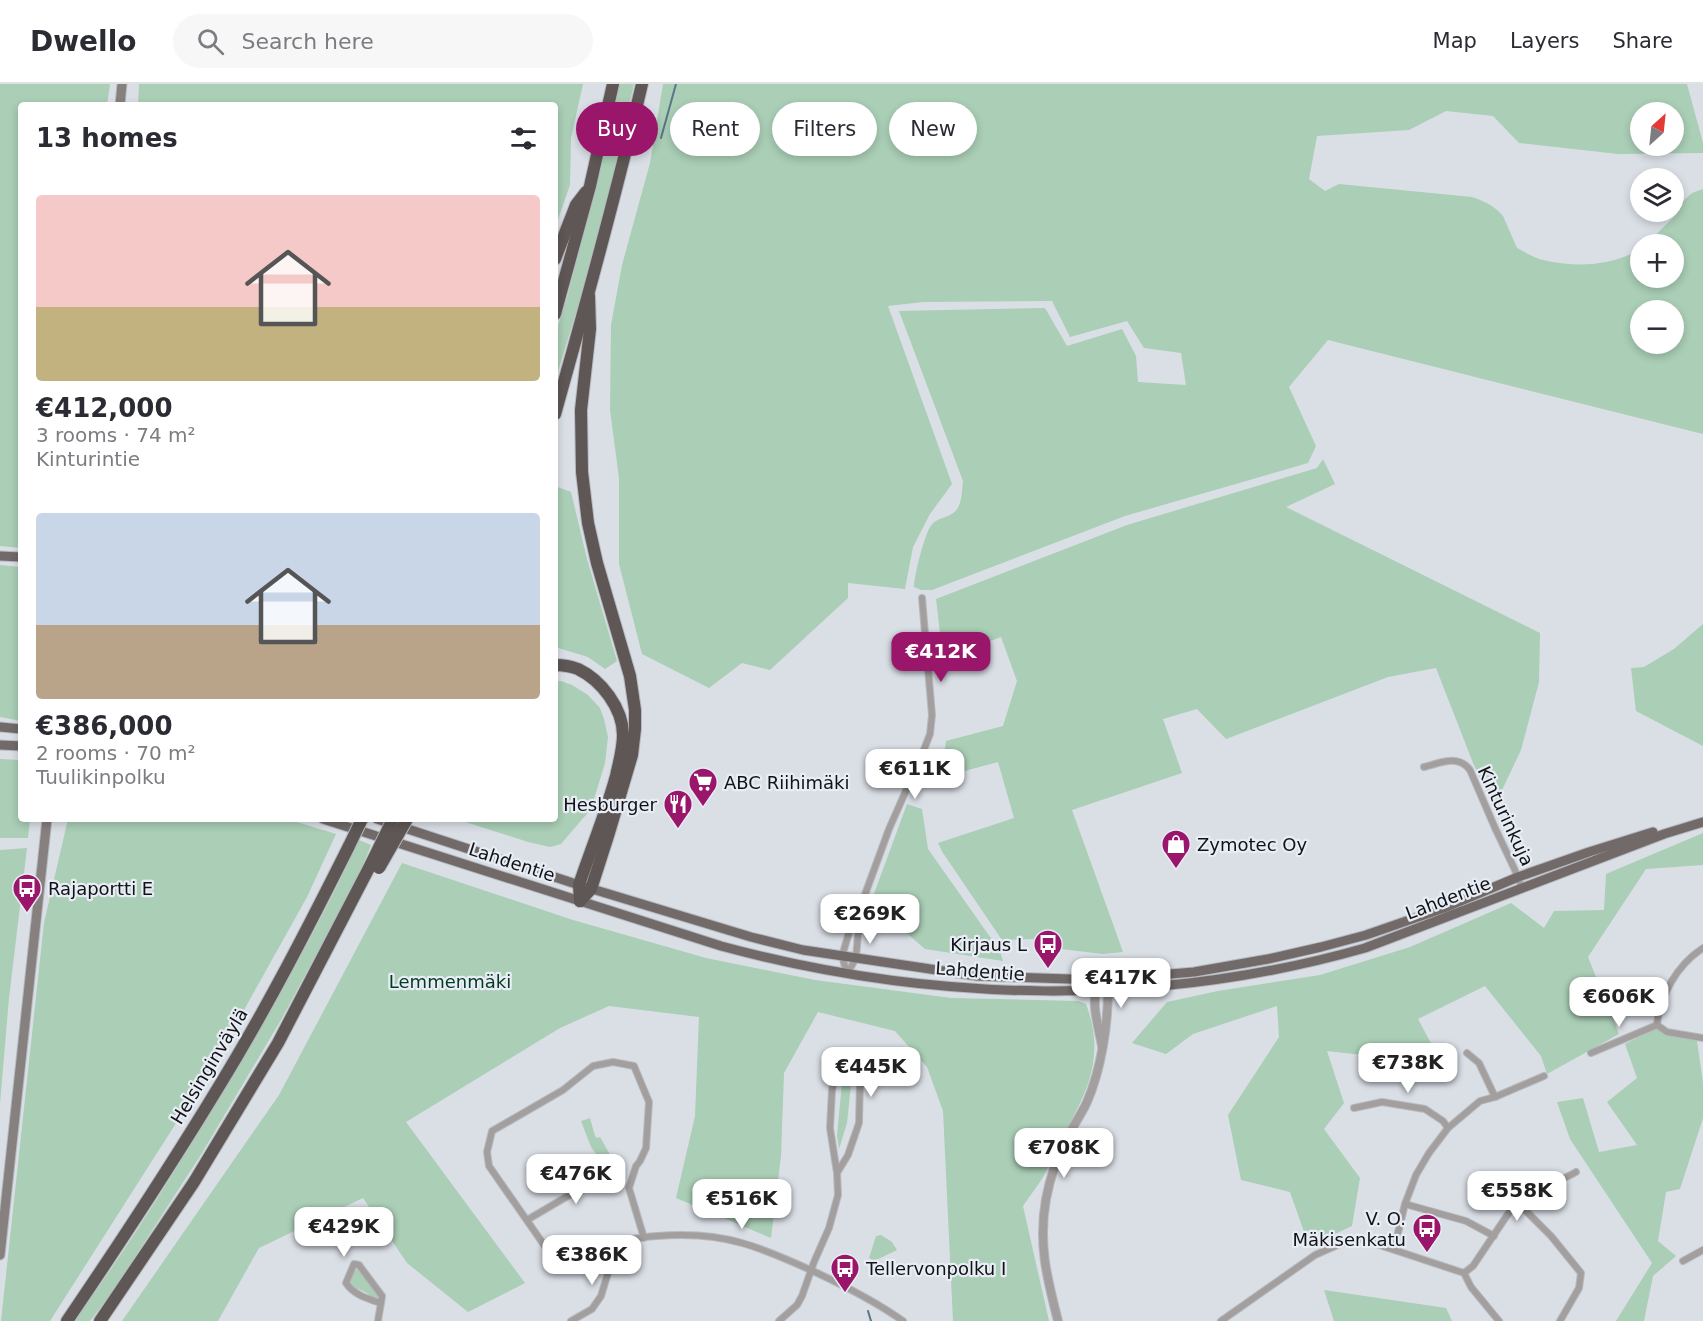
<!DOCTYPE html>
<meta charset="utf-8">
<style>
body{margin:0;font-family:"DejaVu Sans",sans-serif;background:#f7f7f7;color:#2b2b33;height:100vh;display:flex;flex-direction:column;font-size:22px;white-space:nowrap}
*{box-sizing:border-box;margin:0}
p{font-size:20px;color:#7c7c81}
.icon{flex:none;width:33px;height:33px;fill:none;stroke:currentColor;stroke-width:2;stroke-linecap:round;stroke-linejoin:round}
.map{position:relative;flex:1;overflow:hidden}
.details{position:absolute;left:18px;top:18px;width:540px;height:720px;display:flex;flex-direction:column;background:#fff;border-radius:6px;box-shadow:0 3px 9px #0003}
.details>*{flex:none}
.guide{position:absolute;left:576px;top:18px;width:570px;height:54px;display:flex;gap:12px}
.needle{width:39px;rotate:27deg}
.controls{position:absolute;left:1630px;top:18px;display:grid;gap:12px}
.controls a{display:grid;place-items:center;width:54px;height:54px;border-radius:50%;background:#fff;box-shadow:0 3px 9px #0003;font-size:30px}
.price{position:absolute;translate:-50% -51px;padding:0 14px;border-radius:12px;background:#fff;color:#222;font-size:20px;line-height:39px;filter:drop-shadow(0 2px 3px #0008)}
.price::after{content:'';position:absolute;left:50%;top:36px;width:18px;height:14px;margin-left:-9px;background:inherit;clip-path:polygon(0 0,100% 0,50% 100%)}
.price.current{background:#9a166a;color:#fff}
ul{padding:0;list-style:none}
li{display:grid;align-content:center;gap:12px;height:318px;padding:0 18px}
li span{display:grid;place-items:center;height:186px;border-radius:6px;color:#555}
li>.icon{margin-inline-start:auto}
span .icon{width:108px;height:108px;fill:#fffc;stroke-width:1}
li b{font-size:26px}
h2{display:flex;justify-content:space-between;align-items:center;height:72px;padding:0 18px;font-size:26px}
.pill{padding:0 21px;border-radius:27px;background:#fff;box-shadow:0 3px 9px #0003;font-size:21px;line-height:54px}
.pill.current{background:#9a166a;color:#fff}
header{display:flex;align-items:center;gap:36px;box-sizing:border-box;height:84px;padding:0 30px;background:#fff;border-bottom:2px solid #e1e1e2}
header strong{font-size:28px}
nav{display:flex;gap:33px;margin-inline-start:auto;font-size:21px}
.search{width:420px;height:54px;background:#f7f7f7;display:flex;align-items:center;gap:15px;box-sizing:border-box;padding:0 21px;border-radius:33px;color:#7c7c81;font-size:22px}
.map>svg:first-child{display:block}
.green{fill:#aaceb6;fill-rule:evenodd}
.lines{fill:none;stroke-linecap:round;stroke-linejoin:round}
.stream{stroke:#5a748a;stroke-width:2}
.minor-casing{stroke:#b6bac0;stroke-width:8}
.tertiary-casing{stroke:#b6bac0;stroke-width:10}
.secondary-casing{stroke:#b6bac0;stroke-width:11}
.primary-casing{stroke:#b6bac0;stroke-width:11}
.motorway-casing{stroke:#b6bac0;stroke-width:14}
.minor{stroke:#a39f9e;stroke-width:6}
.tertiary{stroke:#a39f9e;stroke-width:8}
.secondary{stroke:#86807f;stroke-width:9}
.primary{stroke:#716a69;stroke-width:9}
.motorway{stroke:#5f5756;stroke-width:12}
.motorway-bridge-casing{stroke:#b6bac0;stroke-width:14;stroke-linecap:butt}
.motorway-bridge{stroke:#5f5756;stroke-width:12}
.labels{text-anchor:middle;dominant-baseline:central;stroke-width:4.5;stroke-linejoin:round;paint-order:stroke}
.poi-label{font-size:18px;fill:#111215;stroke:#e8ecf4;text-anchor:start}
.street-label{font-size:18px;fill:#111215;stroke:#e8ecf4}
.park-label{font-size:18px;fill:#033b21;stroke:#e8ecf4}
</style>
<header>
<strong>Dwello</strong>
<div class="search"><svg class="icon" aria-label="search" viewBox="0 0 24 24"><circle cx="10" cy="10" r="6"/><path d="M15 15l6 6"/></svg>Search here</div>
<nav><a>Map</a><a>Layers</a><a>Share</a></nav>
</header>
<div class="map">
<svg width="1703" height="1237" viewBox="0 0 1703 1237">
<rect width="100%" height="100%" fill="#dadfe6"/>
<g class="green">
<path d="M 0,0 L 110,0 L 107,21 L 21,21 L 21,464 L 0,462 Z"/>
<path d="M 139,0 L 583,0 L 571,54 L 570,101 L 555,144 L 555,21 L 138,21 Z"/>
<path d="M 617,0 L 634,0 L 613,95 L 581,213 L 555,297 L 555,251 L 568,210 L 598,89 Z"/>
<path d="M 663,0 L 1687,0 L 1703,59 L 1703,69 L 1618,70 L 1519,59 L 1493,32 L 1446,27 L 1409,46 L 1317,52 L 1309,95 L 1325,107 L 1339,100 L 1472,113 C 1484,117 1495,122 1503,132 L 1517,164 C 1525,168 1534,174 1543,176 C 1577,184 1611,182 1641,165 L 1641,194 L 1674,194 L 1674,160 L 1646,160 L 1676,131 L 1683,117 L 1692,109 L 1703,105 L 1703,350 L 1328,256 L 1289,303 L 1316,362 L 1308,379 L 1125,432 L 932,506 L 921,506 L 914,503 C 914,492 924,453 930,443 C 937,432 950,435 957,425 C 962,419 962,405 963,397 L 899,227 L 1045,224 L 1067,262 L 1122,245 L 1136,272 L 1138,298 L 1186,301 L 1181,269 L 1144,264 L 1127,237 L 1070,253 L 1052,217 L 923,218 L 888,222 L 952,400 L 930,430 L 913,463 L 905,505 L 848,499 L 848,514 L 770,586 L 742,579 L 709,604 L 642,570 L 619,480 L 619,394 L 610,326 L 611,241 L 622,181 L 650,79 ZM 1641,28 L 1674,28 L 1674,62 L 1641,62 ZM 1641,226 L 1674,226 L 1674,260 L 1641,260 Z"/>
<path d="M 1323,375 L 1335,400 L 1286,423 L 1540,549 L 1539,598 L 1521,666 L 1494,723 L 1473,679 L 1436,584 L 1388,593 L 1226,655 L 1197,625 L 1163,635 L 1182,689 L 1072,726 L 1123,868 L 1103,870 L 1061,865 L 1032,855 L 1002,856 L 943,769 L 938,759 L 1014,734 L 998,678 L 935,695 L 944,673 L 946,657 L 1003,642 L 1017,597 L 1001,553 L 943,575 L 936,515 L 1127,441 L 1317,384 Z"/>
<path d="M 555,402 L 571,408 L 587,475 L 617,577 L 605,585 L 588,573 L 555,563 Z"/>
<path d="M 0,481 L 21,483 L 21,637 L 0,633 Z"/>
<path d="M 1703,540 L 1703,662 L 1636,627 L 1631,584 L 1644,583 L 1674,565 Z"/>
<path d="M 555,597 L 561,597 L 572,601 L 588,611 L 600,624 L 604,635 L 608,653 L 605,679 L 591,725 L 561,760 L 550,763 L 528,758 L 456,735 L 555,735 Z"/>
<path d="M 0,675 L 21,676 L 21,735 L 30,735 L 28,754 L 0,754 Z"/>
<path d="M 907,720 L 922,725 L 928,765 L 1000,867 L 1003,877 L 925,865 L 871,818 Z"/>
<path d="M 68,735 L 287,735 L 336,750 L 307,813 L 215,978 L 50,1237 L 1,1237 L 44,839 Z"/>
<path d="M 1703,749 L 1703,781 L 1646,785 L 1588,873 L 1619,950 L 1547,990 L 1541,972 L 1485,902 L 1418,935 L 1442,980 L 1327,967 L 1344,1019 L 1324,1045 L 1360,1094 L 1352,1142 L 1309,1162 L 1290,1108 L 1241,1096 L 1228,1031 L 1279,953 L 1277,922 L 1193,950 L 1166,970 L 1132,959 L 1167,918 L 1218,907 L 1320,891 L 1410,863 L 1511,819 L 1544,844 L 1554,827 L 1604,826 L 1606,790 Z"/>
<path d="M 359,756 L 371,761 L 359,791 L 281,936 L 202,1069 L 113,1207 L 90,1237 L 74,1237 C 125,1168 171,1094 215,1020 C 267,934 317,847 359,756 Z"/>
<path d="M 27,764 L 9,914 L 0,1020 L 0,766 Z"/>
<path d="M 402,779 L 573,836 L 706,874 L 815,896 L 951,914 L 1078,917 L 1086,920 C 1106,974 1087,1007 1062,1054 C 1056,1067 1049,1083 1042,1095 C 1036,1104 1029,1113 1023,1122 L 1049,1237 L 953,1237 L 943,1027 L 927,983 L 895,947 L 818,928 L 784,989 L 781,1072 L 771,1154 L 676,1114 L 695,1032 L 699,933 L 609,922 L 560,944 L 406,1038 L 525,1199 L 468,1228 L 407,1179 L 363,1114 L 259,1164 L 218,1237 L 122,1237 L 279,1011 Z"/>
<path d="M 1657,944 L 1697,957 L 1703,999 L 1703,1034 L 1680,1105 L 1666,1108 L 1658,1157 L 1676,1172 L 1653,1192 L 1644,1237 L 1616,1237 L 1652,1179 L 1570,1055 L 1557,1018 L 1583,1014 L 1599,1068 L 1637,1061 L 1607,1018 L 1637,994 L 1625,960 Z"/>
<path d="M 849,995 L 851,1000 L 847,1039 L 839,1065 L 837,1052 L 842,998 Z"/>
<path d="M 590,1034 L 595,1052 L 597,1054 L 600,1053 L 613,1076 L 604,1081 L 591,1063 L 581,1037 Z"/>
<path d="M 881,1151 L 892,1158 L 897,1166 L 874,1177 L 869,1174 L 876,1152 Z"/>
<path d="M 358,1185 L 379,1212 L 378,1214 L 374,1215 C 369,1210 360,1204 352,1204 C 346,1198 351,1193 354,1187 Z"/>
<path d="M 1324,1206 L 1446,1224 L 1452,1237 L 1334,1237 Z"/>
</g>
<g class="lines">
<g class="stream">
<path d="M 661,54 L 676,0"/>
<path d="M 555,133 L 557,132"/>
<path d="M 868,1227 L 871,1237"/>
</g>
<g class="minor-casing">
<g id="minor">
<path d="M 1424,683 C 1440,679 1458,670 1470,686 L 1495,744 L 1514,784 L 1522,804"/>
<path d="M 847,890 L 842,872 L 851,842 L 860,824 L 889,745 L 923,668 L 930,650 L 932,631 L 922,514"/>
<path d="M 847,890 L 856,874 L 860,827"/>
<path d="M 1657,941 C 1660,911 1677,881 1703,864"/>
<path d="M 1657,941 L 1667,948 L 1703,954"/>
<path d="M 1467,969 L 1479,979 L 1495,1013"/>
<path d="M 1591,969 L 1657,941"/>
<path d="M 1354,1024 L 1382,1018 L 1425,1025 L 1443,1037 L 1448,1044"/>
<path d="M 1518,1119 L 1551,1152 L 1581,1189 L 1579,1204 L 1560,1237"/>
<path d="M 1405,1120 L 1466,1137 L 1494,1152"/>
<path d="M 527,1136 L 573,1109 L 617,1090"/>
<path d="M 644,1154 L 629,1104 L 636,1082 L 640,1077 L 646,1064 L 649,1018 L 634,982 L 613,978 L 593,982 L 563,1006 L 492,1047 L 487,1068 L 489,1082 L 551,1171 L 557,1176 L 562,1176 C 573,1172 584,1167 596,1163 C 640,1150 698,1146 742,1159 C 767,1166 791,1177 815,1188 C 845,1202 875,1217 903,1237"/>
<path d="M 1394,1165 L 1405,1120 L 1416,1091 L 1429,1069 L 1448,1044 L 1480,1017 L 1495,1013 L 1544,992"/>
<path d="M 1683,1177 L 1703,1166"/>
<path d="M 1464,1189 L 1473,1182 L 1512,1124 C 1530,1107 1555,1100 1576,1088"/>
<path d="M 1464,1189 L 1471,1203 L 1499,1237"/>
<path d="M 378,1237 C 379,1229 381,1221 382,1212 L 359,1181 L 354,1180 L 346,1199 C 354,1211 368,1215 381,1219"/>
<path d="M 571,1237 L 592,1225 L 601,1212 L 608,1189 L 602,1162"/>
<path d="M 779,1237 L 797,1221 L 802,1212 L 814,1178 L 829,1144 L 838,1111 L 837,1089 L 848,1071 L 859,1039 L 860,996 L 859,991 C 850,987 844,987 835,991 L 832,1006 L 830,1044 L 837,1089"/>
<path d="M 1221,1237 L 1315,1171 L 1349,1156 L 1361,1155 L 1464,1189"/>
</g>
</g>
<g class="tertiary-casing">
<g id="tertiary">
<path d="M 1098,901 C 1090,918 1099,944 1102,962"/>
<path d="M 1058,1237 C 1047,1194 1038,1160 1046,1115 C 1050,1094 1057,1073 1067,1054 C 1073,1042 1081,1031 1087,1018 C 1101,986 1108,941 1108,906 L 1105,902"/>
</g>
</g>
<g class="secondary-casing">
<g id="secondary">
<path d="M 120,21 L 122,0"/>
<path d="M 0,1171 L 47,735"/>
</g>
</g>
<g class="primary-casing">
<g id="primary">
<path d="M 0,472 L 21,473"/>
<path d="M 0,643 L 21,645"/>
<path d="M 0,661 L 21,662"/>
<path d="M 323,735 L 721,862 C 932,919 1154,924 1365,864 L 1664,750 L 1703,738"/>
<path d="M 377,735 L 579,801 L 751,853 L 803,866 L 977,892 L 1100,896 L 1194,888 L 1268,875 L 1321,863 L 1366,851 L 1444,824 L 1518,793 L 1589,768 L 1653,748"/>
</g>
</g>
<g class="motorway-casing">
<g id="motorway">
<path d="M 555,175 L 576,121 L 586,108"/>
<path d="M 555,230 L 590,102 L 613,0"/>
<path d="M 555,330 C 586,220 616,111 642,0"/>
<path d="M 555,581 C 563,581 570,582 578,585 C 601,596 623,624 623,651 C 623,665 619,678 616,692 C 606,729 591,765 579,801 L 580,817"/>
<path d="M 580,817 L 591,805 L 608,752 L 632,671 L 635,645 L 635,626 L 630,592 L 597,479 L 588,439 L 582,388 L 581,326 L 590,245 L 589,212"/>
<path d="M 67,1237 C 120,1159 172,1080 221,999 C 268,922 309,842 349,762"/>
<path d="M 100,1237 L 194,1098 L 278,959 L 371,780"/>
</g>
</g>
<use href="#minor" class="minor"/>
<use href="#tertiary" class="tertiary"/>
<use href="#secondary" class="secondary"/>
<use href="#primary" class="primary"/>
<use href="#motorway" class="motorway"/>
<g class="motorway-bridge-casing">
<g id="motorway-bridge">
<path d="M 349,762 L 362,735"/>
<path d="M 371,780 L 393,735"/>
<path d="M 379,784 L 407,735"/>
</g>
</g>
<use href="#motorway-bridge" class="motorway-bridge"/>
</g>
<defs>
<g id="supermarket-pin" transform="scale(1.5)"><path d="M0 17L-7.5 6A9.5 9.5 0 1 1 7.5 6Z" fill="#9a166a" stroke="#e8ecf4"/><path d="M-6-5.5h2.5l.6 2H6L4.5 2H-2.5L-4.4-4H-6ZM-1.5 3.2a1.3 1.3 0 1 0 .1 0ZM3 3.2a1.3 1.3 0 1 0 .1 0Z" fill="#fff"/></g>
<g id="restaurant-pin" transform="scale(1.5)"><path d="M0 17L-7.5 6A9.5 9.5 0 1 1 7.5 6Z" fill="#9a166a" stroke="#e8ecf4"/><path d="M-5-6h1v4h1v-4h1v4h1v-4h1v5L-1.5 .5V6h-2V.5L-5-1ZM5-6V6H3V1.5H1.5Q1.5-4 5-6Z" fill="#fff"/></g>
<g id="shop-pin" transform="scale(1.5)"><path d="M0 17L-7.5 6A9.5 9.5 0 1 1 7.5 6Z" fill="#9a166a" stroke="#e8ecf4"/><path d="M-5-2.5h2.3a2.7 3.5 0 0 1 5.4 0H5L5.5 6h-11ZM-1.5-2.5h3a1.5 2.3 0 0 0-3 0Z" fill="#fff"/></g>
<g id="bus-pin" transform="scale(1.5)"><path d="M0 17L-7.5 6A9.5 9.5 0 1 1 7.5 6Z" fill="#9a166a" stroke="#e8ecf4"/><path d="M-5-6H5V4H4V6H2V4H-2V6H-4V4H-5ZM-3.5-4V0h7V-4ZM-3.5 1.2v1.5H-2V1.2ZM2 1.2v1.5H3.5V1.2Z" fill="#fff"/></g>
</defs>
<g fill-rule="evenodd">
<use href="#supermarket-pin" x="703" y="698"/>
<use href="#restaurant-pin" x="678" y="720"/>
<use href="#shop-pin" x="1176" y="760"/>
<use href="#bus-pin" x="27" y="804"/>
<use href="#bus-pin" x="1048" y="860"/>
<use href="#bus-pin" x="1427" y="1144"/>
<use href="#bus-pin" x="845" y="1184"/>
</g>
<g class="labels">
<g class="poi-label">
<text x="724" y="698">ABC Riihimäki</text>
<text x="657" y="720" text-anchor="end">Hesburger</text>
<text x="1197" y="760">Zymotec Oy</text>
<text x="48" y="804">Rajaportti E</text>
<text x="1027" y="860" text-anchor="end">Kirjaus L</text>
<text x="1406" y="1134" text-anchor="end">V. O.<tspan x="1406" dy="21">Mäkisenkatu</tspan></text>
<text x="866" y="1184">Tellervonpolku I</text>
</g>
<g class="street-label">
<text transform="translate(1506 732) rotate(65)">Kinturinkuja</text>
<text transform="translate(512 778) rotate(18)">Lahdentie</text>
<text transform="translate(1448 814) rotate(-21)">Lahdentie</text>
<text transform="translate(980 887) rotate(4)">Lahdentie</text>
<text transform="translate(209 982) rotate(-59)">Helsinginväylä</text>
</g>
<g class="park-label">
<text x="450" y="897">Lemmenmäki</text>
</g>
</g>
</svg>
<div class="controls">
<a><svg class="needle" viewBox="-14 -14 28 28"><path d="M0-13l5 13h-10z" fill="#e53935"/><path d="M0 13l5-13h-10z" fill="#7c7c81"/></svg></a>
<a><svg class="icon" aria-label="layers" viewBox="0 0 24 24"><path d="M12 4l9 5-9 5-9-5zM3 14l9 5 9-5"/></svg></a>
<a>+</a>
<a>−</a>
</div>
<b class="price current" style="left:941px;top:599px">€412K</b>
<b class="price" style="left:915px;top:716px">€611K</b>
<b class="price" style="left:870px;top:861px">€269K</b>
<b class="price" style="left:1121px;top:925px">€417K</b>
<b class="price" style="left:1619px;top:944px">€606K</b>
<b class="price" style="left:1408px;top:1010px">€738K</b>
<b class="price" style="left:871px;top:1014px">€445K</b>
<b class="price" style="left:1064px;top:1095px">€708K</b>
<b class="price" style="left:576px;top:1121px">€476K</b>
<b class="price" style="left:1517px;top:1138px">€558K</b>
<b class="price" style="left:742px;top:1146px">€516K</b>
<b class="price" style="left:344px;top:1174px">€429K</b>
<b class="price" style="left:592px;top:1202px">€386K</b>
<div class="guide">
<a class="pill current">Buy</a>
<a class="pill">Rent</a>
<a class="pill">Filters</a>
<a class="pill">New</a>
</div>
<section class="details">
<h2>13 homes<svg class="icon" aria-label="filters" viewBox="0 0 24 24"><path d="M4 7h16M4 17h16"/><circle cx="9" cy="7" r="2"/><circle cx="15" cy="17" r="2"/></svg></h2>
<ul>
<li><span style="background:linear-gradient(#f6c9c9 60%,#c2b280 0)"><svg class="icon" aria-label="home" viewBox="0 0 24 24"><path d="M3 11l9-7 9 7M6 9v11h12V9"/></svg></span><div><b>€412,000</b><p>3 rooms · 74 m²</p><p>Kinturintie</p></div></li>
<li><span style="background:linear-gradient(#c9d6e8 60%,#b9a48a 0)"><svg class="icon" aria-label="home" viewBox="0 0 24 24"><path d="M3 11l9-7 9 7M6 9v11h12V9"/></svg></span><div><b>€386,000</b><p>2 rooms · 70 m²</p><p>Tuulikinpolku</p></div></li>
</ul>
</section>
</div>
